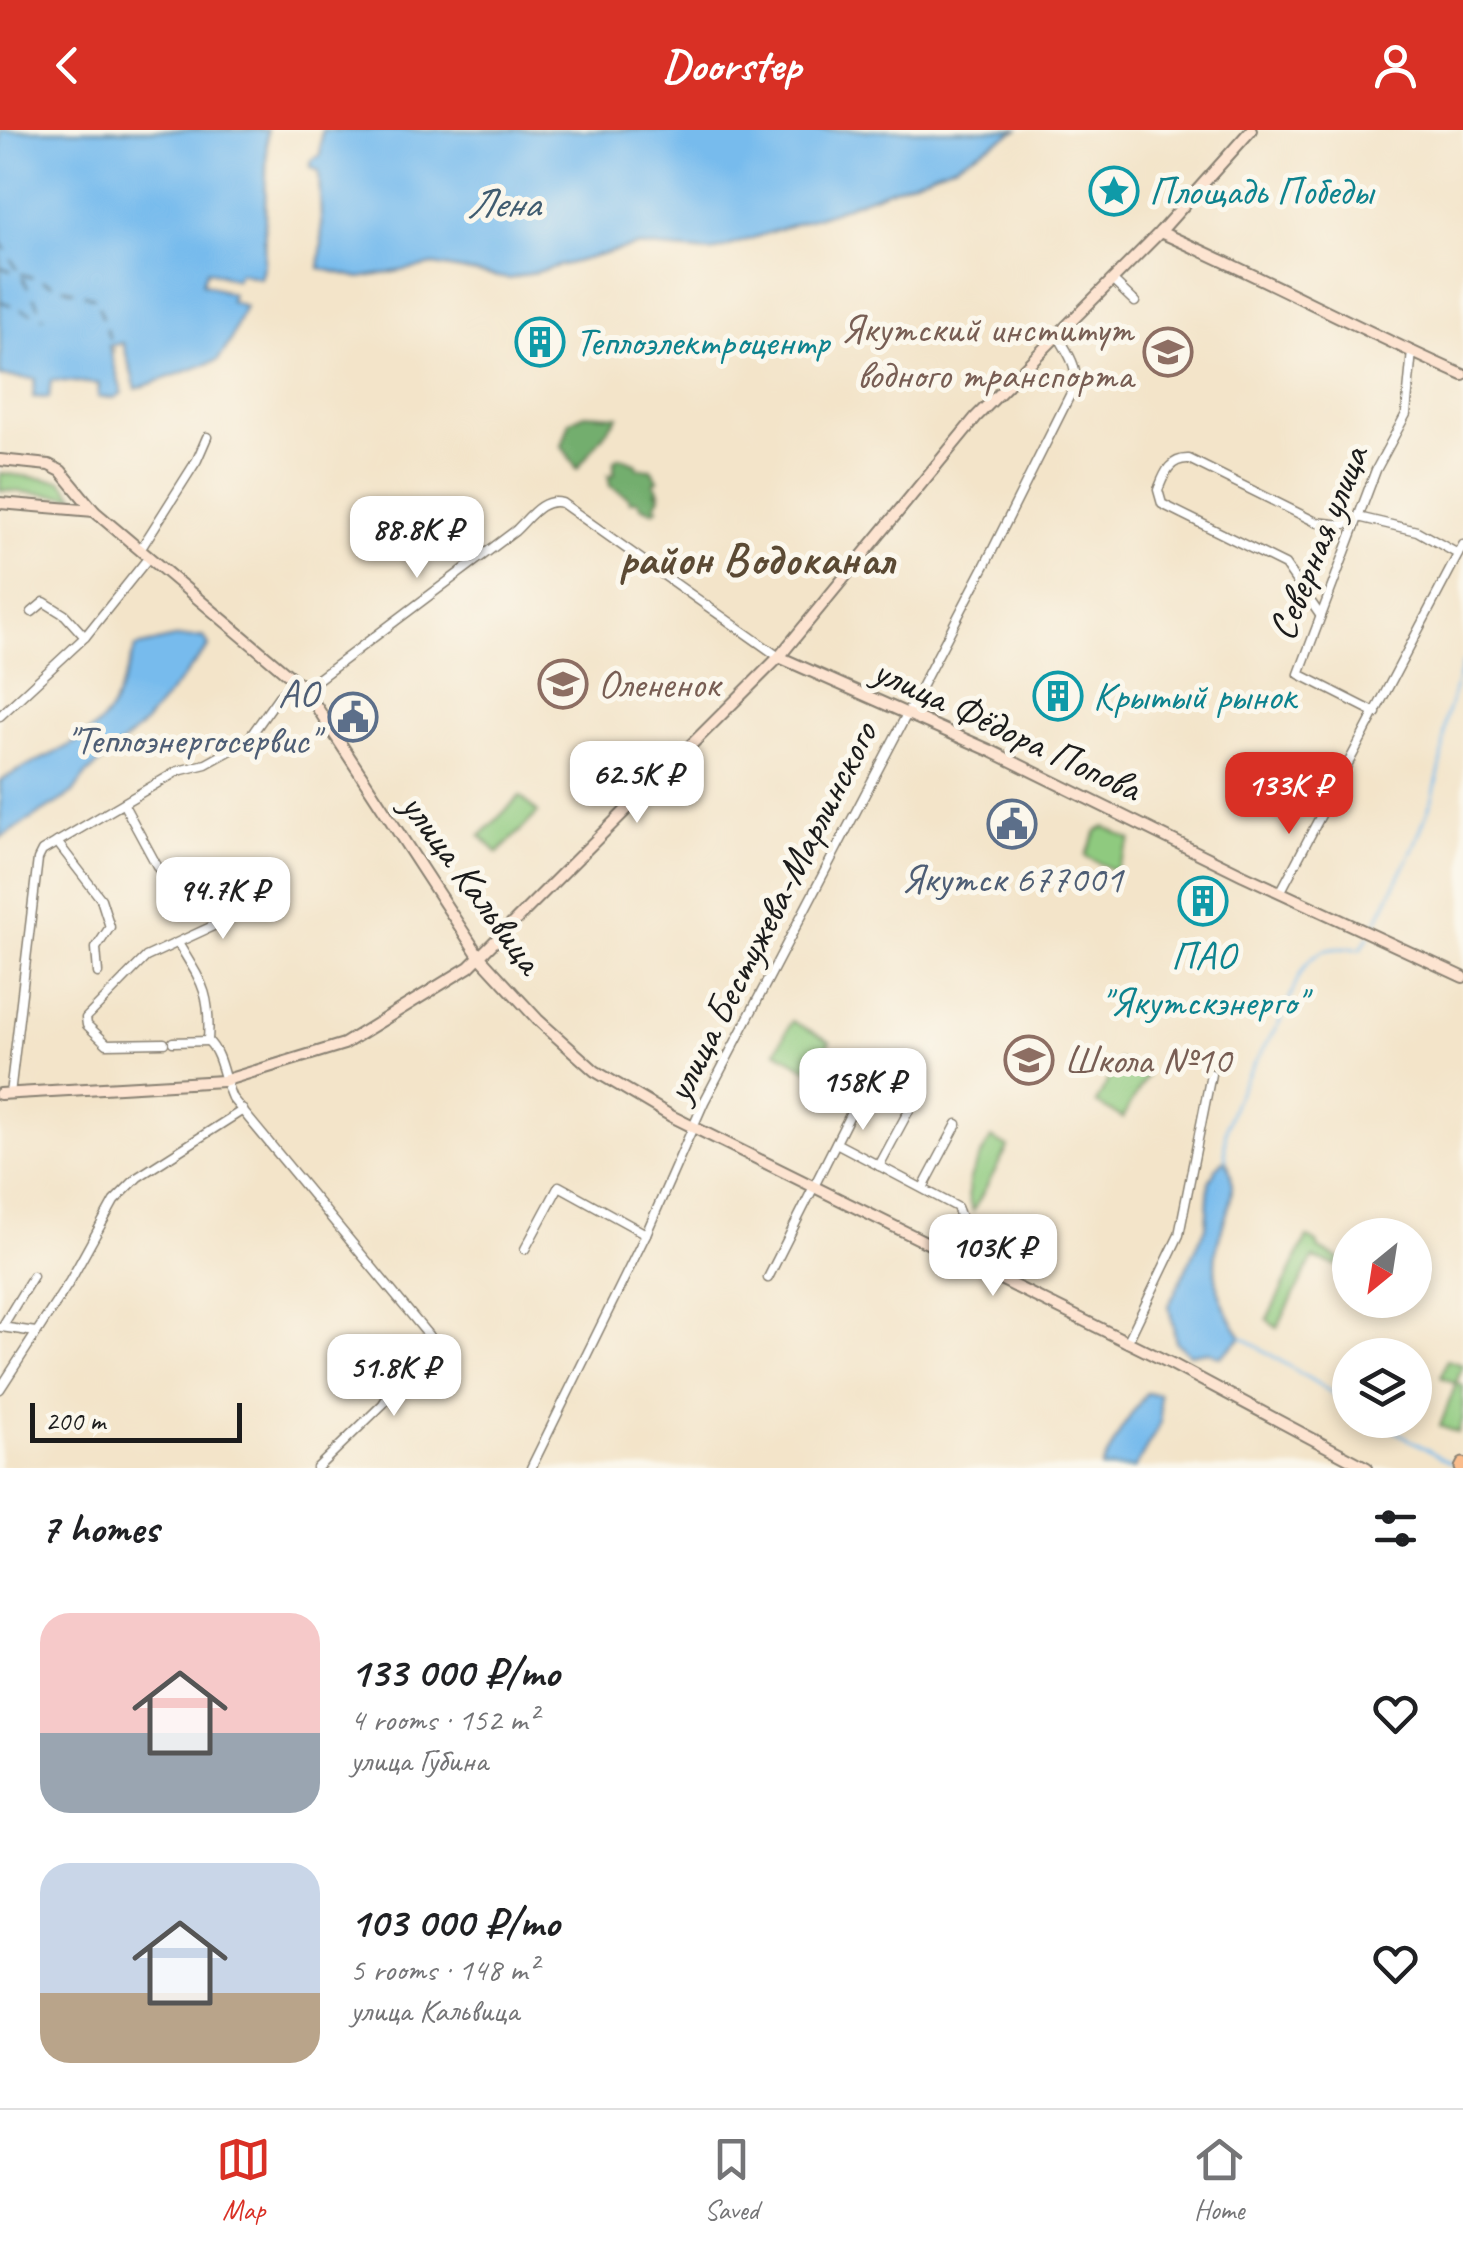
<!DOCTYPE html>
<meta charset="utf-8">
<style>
body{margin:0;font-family:Caveat,sans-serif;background:#f2f2f2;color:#202124;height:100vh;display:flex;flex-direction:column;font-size:38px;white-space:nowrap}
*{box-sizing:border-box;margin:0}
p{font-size:32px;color:#757577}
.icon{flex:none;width:55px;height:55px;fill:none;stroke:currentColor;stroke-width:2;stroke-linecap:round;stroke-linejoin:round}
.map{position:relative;height:1338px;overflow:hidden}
.sheet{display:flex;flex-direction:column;background:#fff;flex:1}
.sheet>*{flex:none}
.needle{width:65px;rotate:210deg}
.tools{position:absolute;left:1332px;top:1088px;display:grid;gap:20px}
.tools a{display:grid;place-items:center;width:100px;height:100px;border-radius:50%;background:#fff;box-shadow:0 5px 15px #0003;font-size:50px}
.scale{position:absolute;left:30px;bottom:25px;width:212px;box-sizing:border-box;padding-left:10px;border:5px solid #1c1c1c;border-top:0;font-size:28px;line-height:35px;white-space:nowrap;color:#1c1c1c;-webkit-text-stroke:8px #fbf7ec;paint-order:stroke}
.price{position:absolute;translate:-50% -85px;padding:0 22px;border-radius:20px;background:#fff;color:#222;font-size:32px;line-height:65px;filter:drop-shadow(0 2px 5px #0008)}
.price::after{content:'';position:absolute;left:50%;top:60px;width:30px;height:22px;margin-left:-15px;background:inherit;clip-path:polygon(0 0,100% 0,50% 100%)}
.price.selected{background:#d93025;color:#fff}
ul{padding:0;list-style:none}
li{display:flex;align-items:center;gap:30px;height:250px;padding:0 40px}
li span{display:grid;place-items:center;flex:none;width:280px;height:200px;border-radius:30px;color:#555}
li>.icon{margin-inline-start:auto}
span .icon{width:120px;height:120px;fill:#fffc;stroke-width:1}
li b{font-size:42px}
h2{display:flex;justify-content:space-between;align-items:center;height:120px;padding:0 40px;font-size:42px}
header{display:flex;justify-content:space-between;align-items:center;height:130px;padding:0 40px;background:#d93025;color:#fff;font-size:45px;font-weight:800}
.menu{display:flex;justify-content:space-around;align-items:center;height:140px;border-top:2px solid #e0e0e0;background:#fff;font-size:28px;color:#757577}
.menu a{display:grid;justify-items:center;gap:5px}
.menu .selected{color:#d93025}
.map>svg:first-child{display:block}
.green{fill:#8fca7f;stroke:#56734e;stroke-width:2.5}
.forest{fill:#73ae6e;stroke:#486545;stroke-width:2.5}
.water{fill:#77bbed;stroke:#4a6c84;stroke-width:2.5}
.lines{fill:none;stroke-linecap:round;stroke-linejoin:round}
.stream{stroke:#77bbed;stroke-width:2.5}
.ferry{stroke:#405c70;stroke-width:2.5;stroke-dasharray:12 10;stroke-linecap:butt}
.street-casing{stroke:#888072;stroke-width:11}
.secondary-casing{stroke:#888072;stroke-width:14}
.primary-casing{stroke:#888072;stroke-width:15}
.street{stroke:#fff;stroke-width:8}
.secondary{stroke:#fde4d1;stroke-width:10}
.primary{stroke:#fabc8b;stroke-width:11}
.labels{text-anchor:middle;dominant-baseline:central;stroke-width:10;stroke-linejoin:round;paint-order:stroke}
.culture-label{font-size:40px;fill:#0d838f;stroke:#fbf7ec;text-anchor:start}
.education-label{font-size:40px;fill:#785e54;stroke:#fbf7ec;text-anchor:start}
.street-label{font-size:40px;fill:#1c1c1c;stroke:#fbf7ec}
.service-label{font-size:40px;fill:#4e5e75;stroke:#fbf7ec;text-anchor:end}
.water-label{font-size:42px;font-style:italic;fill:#405c70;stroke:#fbf7ec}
.quarter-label{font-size:45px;font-weight:bold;fill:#5b4a34;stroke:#fbf7ec}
</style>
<header><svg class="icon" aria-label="back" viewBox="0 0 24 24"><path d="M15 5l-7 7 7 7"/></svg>Doorstep<svg class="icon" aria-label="person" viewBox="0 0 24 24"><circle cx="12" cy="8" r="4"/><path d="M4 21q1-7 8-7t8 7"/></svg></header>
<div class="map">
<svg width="1463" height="1338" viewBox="0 0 1463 1338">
<rect width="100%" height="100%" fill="#fbf7ec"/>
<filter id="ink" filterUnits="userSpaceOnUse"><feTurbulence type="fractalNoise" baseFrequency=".01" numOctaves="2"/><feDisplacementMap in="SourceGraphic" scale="20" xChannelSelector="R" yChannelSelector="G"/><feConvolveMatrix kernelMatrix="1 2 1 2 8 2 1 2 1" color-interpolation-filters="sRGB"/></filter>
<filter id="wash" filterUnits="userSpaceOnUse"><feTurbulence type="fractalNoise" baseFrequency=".0048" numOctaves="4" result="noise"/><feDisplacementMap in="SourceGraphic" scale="40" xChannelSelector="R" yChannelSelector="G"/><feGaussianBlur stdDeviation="2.25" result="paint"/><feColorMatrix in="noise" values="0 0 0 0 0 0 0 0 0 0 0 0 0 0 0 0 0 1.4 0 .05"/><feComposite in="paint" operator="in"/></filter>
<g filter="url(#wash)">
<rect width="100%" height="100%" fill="#f3e4c9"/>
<g class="green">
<path d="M 0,343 L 61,351 L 76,367 L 0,360 Z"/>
<path d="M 520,666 L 538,683 L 498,723 L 480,706 Z"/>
<path d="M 1105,697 L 1131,710 L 1115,741 L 1085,726 L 1097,701 Z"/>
<path d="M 792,891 L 830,911 L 813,942 L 776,921 Z"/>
<path d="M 1119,930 L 1147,945 L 1123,988 L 1096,973 Z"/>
<path d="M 991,1008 L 1008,1017 L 973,1081 C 959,1054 978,1032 991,1008 Z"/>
<path d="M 1307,1107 L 1317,1113 L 1319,1119 L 1340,1129 L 1337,1136 L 1313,1128 L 1277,1198 L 1267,1190 Z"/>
<path d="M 1447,1230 L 1463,1235 L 1456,1253 L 1463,1256 L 1463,1289 L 1458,1303 L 1440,1296 L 1456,1254 L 1441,1247 Z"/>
</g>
<g class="forest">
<path d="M 585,284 L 618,286 L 577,339 L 562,316 L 570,291 Z"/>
<path d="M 620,327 L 637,334 L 637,338 L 651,339 L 658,350 L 654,353 L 660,362 L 656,362 L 660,366 L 655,375 L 658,378 L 653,381 L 640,376 L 638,371 L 629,371 L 628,367 L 610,356 L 608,345 L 614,345 L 614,330 Z"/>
</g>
<g class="water">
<path d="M 0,0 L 267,0 L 264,134 L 260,148 L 239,143 L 236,150 L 207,140 L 202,153 L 232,164 L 230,171 L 245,176 L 229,214 L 218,230 L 136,259 L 123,213 L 109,216 L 122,263 L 114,268 L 98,267 L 99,254 L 51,250 L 49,268 L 33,267 L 35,249 L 0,246 Z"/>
<path d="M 322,0 L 1017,0 L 956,34 L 831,82 L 711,122 L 636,116 L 509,149 L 434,135 L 360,148 L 319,138 L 322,113 L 319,41 L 311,37 L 311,30 L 320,25 Z"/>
<path d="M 204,507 L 209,516 L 143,595 L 84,647 L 73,663 L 0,708 L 0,651 C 33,629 84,617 108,584 C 121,565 127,538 136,517 L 174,508 Z"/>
<path d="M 1226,1029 C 1240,1061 1226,1081 1218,1112 C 1209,1146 1222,1179 1242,1207 L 1220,1227 L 1208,1221 L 1189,1224 L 1176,1212 L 1169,1175 L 1206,1097 L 1209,1052 L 1217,1037 Z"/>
<path d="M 1146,1263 L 1159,1264 L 1161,1292 L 1135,1338 L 1101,1338 L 1122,1298 Z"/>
</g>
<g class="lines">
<g class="stream">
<path d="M 1373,799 L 1413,719 L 1433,667 L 1442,630 L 1446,587 L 1463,532"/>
<path d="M 1226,1029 C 1217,983 1257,931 1279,893 C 1292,871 1296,833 1323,821 C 1334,817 1350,818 1361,819 L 1369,806"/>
<path d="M 1242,1207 L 1350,1274"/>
<path d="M 1375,1290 L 1451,1333"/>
</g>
<g class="ferry">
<path d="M 0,110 L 45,187"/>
<path d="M 0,137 L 96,168 L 114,222"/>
<path d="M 0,171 L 43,187"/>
</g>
</g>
</g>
<g filter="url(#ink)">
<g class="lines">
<g class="street-casing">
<g id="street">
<path d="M 1112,150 L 1135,172"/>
<path d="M 140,420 L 197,330 L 207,307"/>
<path d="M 32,482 L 44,472 L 65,485 L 85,507"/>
<path d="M 1320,485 L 1285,435 L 1162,374 L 1158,360 C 1164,345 1169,328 1189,329 L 1316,392 L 1343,395 L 1358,387 L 1417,401 L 1458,424"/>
<path d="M 305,559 L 515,401 C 529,388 542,367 562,373 L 779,527"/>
<path d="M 1376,583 L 1299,544 L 1376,340 L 1406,284 L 1412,221"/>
<path d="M 0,586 L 85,507 L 149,427"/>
<path d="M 124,675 L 176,771"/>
<path d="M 57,712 L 101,769 L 110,797 L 96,818 L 98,843"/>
<path d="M 1281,761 L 1463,415"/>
<path d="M 178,813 C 202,853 211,862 208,911 C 222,924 223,949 232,968 L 429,1206 L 428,1221 L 399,1248 L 383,1274 L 317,1338"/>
<path d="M 173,912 L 208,911"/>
<path d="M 164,913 L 107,914 L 87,895 L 86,888 L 146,827 L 252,778"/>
<path d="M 10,964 L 38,729 L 42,721 L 178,641 L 206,634 L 237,617 L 247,611 L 279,566 L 295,551"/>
<path d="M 836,1013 L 957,1077 L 968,1105 L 986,1118"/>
<path d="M 879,1036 L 923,954"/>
<path d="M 923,1058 L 957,994"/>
<path d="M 525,1119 L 559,1056 L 646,1104"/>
<path d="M 768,1148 L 877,931"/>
<path d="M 1,1197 L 36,1202"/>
<path d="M 2,1197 L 33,1146"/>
<path d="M 1127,1213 L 1179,1105 L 1211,944"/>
<path d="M 0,1259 L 70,1151 L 114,1071 L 138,1047 L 243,980"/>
<path d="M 531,1338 L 646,1104 L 704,972 L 986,433 L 1074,257 C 1080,237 1066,221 1057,204"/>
</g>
</g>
<g class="secondary-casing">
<g id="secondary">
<path d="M 1160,102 C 1262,147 1361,200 1463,245"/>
<path d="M 0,330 L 49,335 L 61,341 L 94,381 L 305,559 L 479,826 L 538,890 L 595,941 L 671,986 L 1172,1234 L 1367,1338"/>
<path d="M 0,373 L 94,381"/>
<path d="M 779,527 L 989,620 L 1243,745 L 1463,847"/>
<path d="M 0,964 L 223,951 L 344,914 L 469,837 L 779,527 L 976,287 L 1160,102 L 1251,0"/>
</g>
</g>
<g class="primary-casing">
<path id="primary" d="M 1461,1338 L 1463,1334"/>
</g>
<use href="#street" class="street"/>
<use href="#secondary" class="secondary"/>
<use href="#primary" class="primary"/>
</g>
</g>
<defs>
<g id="sight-ring" transform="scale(2.5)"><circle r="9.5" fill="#fbf7ec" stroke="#0f9aa8" stroke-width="1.5"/><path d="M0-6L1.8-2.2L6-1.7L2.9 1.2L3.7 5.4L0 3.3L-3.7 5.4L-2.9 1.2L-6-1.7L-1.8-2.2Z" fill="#0f9aa8"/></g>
<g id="building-ring" transform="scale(2.5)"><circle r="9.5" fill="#fbf7ec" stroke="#0f9aa8" stroke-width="1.5"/><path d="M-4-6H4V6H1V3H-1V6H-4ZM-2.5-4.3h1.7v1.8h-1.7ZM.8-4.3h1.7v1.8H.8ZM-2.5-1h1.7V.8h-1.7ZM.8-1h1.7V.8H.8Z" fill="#0f9aa8"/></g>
<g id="university-ring" transform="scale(2.5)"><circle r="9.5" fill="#fbf7ec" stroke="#8d6e63" stroke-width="1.5"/><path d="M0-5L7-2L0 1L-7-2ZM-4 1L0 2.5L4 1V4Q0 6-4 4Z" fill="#8d6e63"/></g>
<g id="school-ring" transform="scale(2.5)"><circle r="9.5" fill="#fbf7ec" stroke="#8d6e63" stroke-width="1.5"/><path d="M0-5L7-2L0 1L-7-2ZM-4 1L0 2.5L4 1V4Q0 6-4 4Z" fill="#8d6e63"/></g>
<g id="civic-ring" transform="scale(2.5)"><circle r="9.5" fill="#fbf7ec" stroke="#5c6f8a" stroke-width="1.5"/><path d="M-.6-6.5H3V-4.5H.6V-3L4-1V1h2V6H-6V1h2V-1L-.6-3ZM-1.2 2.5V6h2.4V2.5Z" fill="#5c6f8a"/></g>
</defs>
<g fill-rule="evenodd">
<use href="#sight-ring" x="1114" y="61"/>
<use href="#building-ring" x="540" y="212"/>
<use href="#university-ring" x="1168" y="222"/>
<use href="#school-ring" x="563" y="554"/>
<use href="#building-ring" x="1058" y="566"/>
<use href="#civic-ring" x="353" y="587"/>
<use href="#civic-ring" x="1012" y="694"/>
<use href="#building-ring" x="1203" y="771"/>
<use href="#school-ring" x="1029" y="930"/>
</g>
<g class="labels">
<g class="culture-label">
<text x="1149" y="61">Площадь Победы</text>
<text x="575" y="212">Теплоэлектроцентр</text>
<text x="1093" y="566">Крытый рынок</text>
<text x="1203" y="826" text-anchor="middle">ПАО<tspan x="1203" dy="46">"Якутскэнерго"</tspan></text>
</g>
<g class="education-label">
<text x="1133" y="199" text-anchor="end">Якутский институт<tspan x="1133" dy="46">водного транспорта</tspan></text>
<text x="598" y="554">Олененок</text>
<text x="1064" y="930">Школа №10</text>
</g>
<g class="street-label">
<text transform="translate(1318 413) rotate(-68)">Северная улица</text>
<text transform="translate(1007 599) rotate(25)">улица Фёдора Попова</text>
<text transform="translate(472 753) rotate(54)">улица Кальвица</text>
<text transform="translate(771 782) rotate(-63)">улица Бестужева-Марлинского</text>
</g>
<g class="service-label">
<text x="318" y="564">АО<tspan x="318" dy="46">"Теплоэнергосервис"</tspan></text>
<text x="1012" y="749" text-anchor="middle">Якутск 677001</text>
</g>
<g class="water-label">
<text x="503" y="73">Лена</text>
</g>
<g class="quarter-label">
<text x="757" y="429">район Водоканал</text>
</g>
</g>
</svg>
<div class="tools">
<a><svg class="needle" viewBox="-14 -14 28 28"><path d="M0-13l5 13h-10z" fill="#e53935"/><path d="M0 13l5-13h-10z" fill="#757577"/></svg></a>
<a><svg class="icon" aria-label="layers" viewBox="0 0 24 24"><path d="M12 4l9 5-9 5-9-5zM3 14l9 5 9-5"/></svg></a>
</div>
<div class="scale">200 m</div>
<b class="price" style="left:417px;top:451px">88.8K ₽</b>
<b class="price" style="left:637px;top:696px">62.5K ₽</b>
<b class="price selected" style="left:1289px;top:707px">133K ₽</b>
<b class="price" style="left:223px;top:812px">94.7K ₽</b>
<b class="price" style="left:863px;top:1003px">158K ₽</b>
<b class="price" style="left:993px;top:1169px">103K ₽</b>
<b class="price" style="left:394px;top:1289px">51.8K ₽</b>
</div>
<section class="sheet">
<h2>7 homes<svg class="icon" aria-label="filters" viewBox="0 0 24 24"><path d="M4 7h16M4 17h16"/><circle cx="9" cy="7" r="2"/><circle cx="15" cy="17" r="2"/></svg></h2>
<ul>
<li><span style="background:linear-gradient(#f6c9c9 60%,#9aa5b1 0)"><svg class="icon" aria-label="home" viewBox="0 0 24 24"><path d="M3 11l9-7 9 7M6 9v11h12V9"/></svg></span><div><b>133 000 ₽/mo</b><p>4 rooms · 152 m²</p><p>улица Губина</p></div><svg class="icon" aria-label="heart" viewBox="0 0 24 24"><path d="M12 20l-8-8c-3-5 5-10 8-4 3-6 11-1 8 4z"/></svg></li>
<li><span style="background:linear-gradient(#c9d6e8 65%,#b9a48a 0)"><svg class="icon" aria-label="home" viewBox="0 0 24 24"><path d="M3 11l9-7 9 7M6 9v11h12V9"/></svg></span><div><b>103 000 ₽/mo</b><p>5 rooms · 148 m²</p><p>улица Кальвица</p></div><svg class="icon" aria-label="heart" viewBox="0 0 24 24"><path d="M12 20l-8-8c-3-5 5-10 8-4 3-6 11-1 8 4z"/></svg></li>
</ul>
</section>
<nav class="menu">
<a class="selected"><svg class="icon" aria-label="map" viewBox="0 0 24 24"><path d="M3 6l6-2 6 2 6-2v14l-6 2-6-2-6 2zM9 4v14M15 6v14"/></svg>Map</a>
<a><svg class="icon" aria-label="saved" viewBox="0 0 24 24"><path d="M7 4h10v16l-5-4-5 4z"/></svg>Saved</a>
<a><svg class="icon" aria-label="home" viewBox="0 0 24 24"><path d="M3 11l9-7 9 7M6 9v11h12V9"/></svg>Home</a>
</nav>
